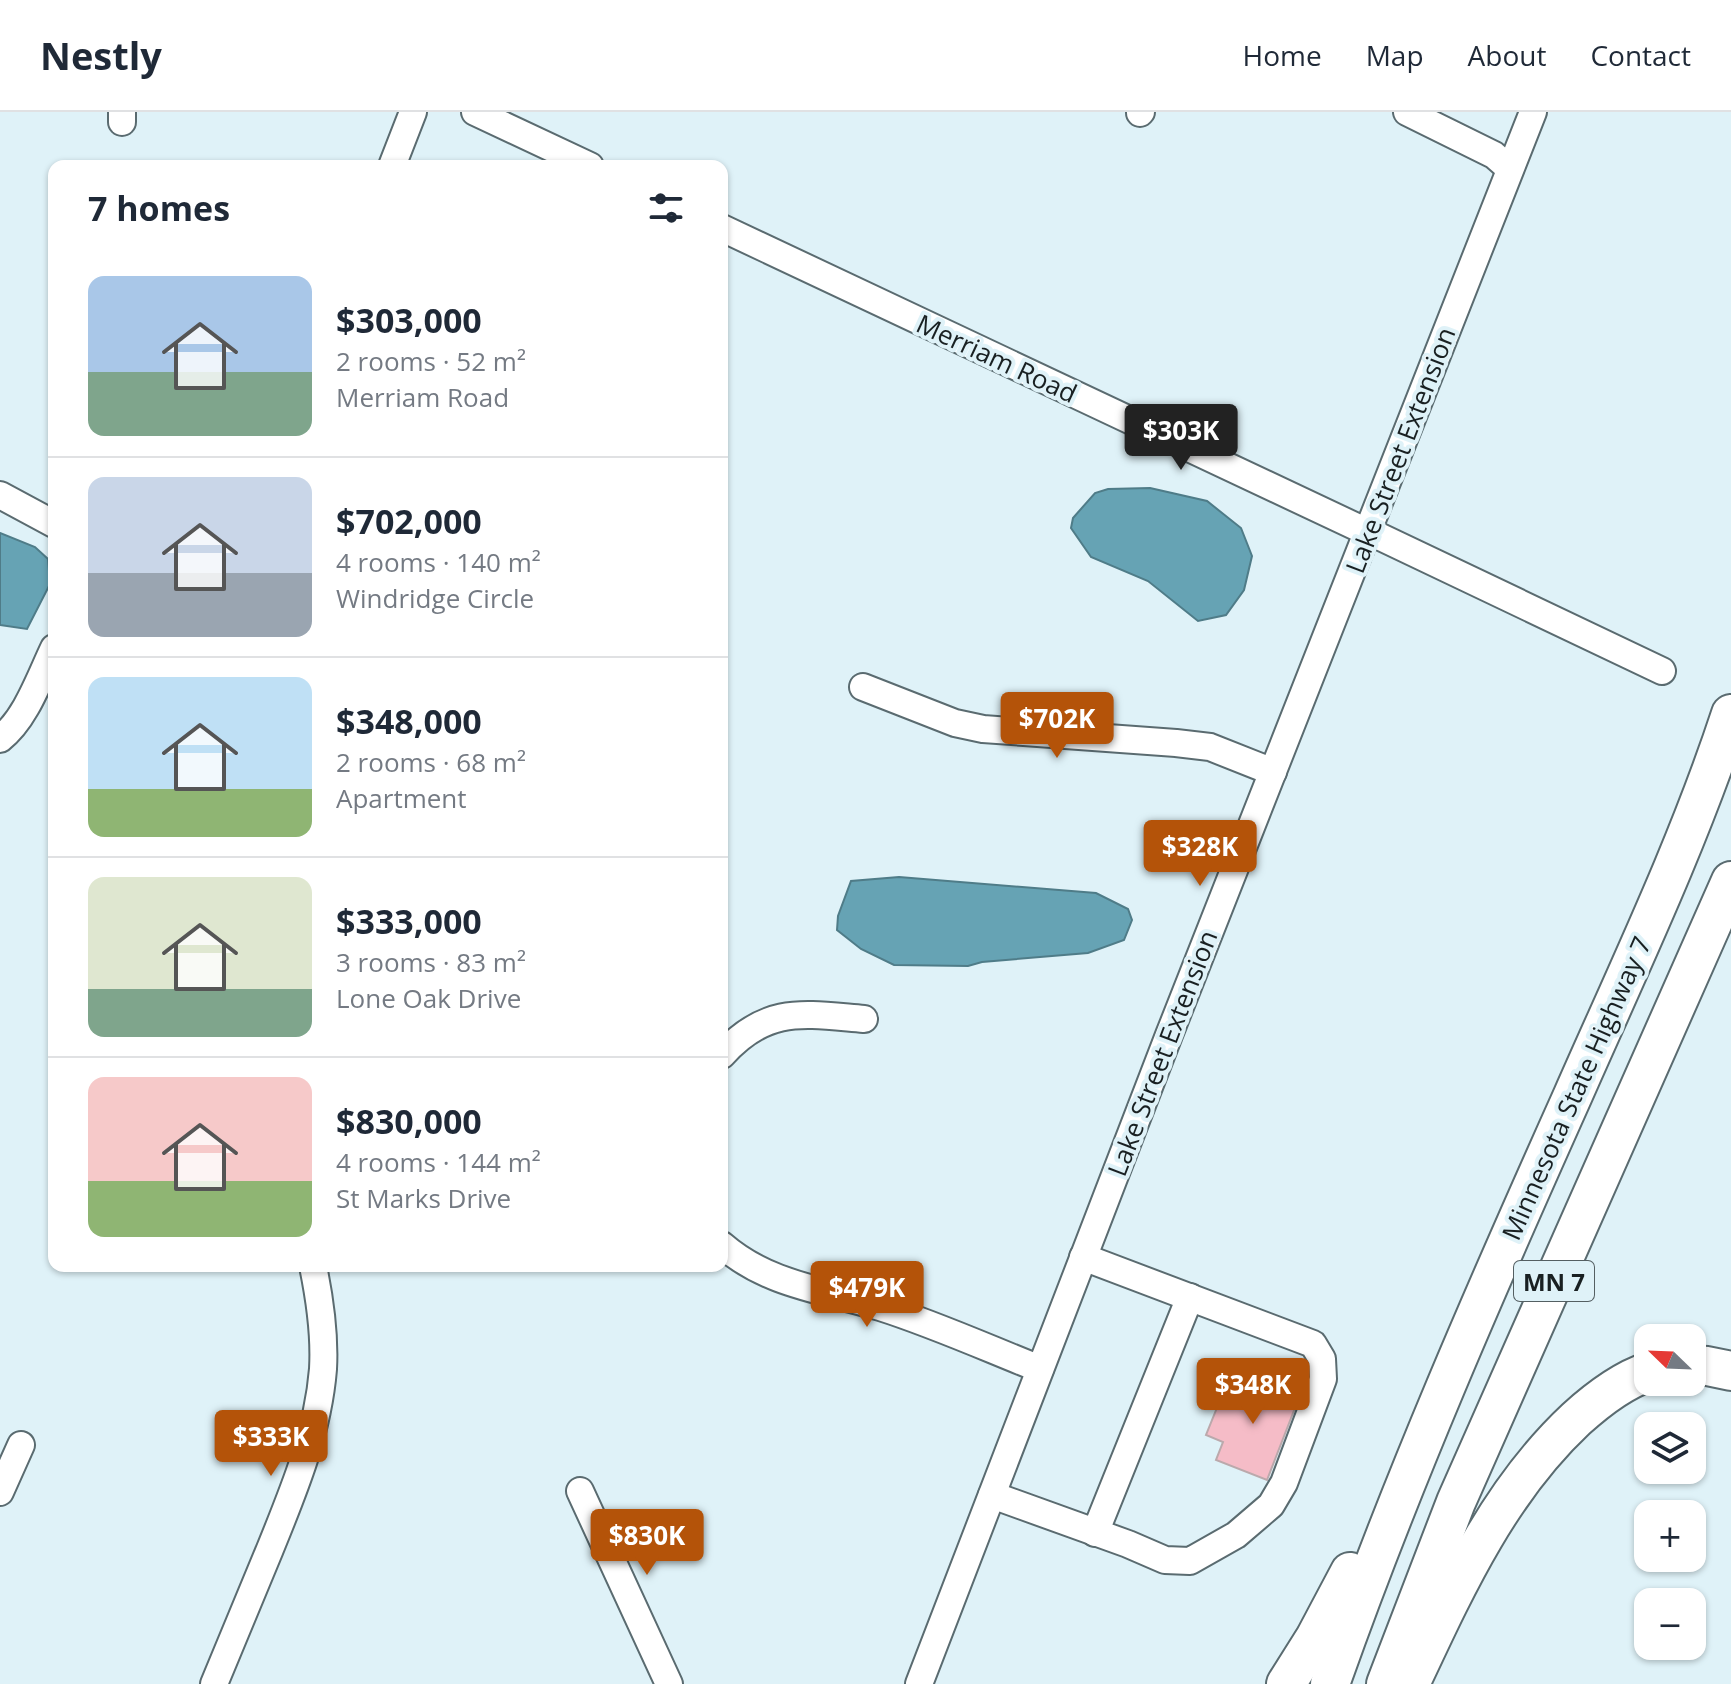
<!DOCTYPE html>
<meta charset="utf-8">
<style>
body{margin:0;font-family:"Open Sans",sans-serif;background:#f6f6f7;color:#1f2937;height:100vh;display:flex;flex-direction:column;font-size:30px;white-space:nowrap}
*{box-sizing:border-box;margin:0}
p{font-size:26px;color:#747a83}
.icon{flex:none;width:44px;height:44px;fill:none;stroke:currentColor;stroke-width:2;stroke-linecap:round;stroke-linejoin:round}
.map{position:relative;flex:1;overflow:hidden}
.details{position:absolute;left:48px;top:48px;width:680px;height:1112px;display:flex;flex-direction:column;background:#fff;border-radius:16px;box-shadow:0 2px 6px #0004}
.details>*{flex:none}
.needle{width:52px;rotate:293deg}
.fabs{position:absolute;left:1634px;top:1212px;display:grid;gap:16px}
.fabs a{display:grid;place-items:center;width:72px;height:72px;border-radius:16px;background:#fff;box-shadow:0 2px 6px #0004;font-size:40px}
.price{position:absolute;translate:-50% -68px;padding:0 18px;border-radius:8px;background:#b45309;color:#fff;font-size:26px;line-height:52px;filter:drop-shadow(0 2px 4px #0008)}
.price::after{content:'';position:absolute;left:50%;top:48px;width:24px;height:18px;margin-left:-12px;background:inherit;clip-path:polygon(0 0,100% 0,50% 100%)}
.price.on{background:#222;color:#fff}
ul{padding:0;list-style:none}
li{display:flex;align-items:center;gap:24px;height:200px;padding:0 40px}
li+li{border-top:2px solid #e0e1e3}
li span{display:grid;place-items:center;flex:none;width:224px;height:160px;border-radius:16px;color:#555}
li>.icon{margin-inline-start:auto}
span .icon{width:96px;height:96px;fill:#fffc;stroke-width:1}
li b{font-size:34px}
h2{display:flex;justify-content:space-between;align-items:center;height:96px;padding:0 40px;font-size:34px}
header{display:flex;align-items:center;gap:48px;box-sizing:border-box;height:112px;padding:0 40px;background:#fff;border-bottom:2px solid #e0e1e3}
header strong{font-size:38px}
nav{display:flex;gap:44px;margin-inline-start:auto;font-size:28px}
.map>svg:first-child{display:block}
.water{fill:#66a3b4;stroke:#4f7c88;stroke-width:2}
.building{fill:#f5bcc7;stroke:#bba9ac;stroke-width:2}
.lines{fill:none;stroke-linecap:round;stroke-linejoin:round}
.minor-casing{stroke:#5a6b70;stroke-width:30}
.highway-casing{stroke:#5a6b70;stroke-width:42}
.minor{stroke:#fff;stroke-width:26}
.highway{stroke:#fff;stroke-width:38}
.labels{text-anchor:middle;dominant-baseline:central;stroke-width:8;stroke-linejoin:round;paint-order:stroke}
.shield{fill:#dff2f8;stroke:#545f62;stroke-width:2}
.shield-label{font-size:24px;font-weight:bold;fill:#192022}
.street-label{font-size:26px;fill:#192022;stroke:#dff2f8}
</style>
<header>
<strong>Nestly</strong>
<nav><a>Home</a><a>Map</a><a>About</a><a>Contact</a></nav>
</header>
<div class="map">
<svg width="1731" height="1572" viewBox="0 0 1731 1572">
<rect width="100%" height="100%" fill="#dff2f8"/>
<g class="water">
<path d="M 1150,376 L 1207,389 L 1241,416 L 1252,444 L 1244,478 L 1226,503 L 1198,509 L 1148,469 L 1091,445 L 1071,416 L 1073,406 L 1095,381 L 1108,377 Z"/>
<path d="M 0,421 L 35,435 L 48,447 L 50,472 L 27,517 L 0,513 Z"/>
<path d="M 899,765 L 1096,781 L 1128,797 L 1132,808 L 1124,828 L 1088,841 L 982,850 L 968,854 L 894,853 L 861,837 L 837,818 L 838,804 L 851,769 Z"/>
</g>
<path class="building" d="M 1249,1264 L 1300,1283 L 1267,1368 L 1216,1348 L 1223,1330 L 1206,1323 L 1225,1276 L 1242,1282 Z"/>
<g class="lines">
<g class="minor-casing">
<g id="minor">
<path d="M 122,0 L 122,10"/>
<path d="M 475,0 L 590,54"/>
<path d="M 1407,0 L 1494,43 L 1510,57"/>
<path d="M 1140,1 L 1141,0"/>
<path d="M 392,54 L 413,0"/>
<path d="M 722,116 L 1363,418 L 1368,419 L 1662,559"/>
<path d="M 0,383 L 54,412"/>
<path d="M 863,575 L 955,611 L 983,617 L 1176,631 L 1210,635 L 1273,660"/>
<path d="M 0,627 C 26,607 40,565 54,536"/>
<path d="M 722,943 C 767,893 804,902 864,907"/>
<path d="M 722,1133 C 768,1173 824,1178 880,1195 C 934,1212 987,1236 1040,1257"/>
<path d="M 580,1379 L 669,1572"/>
<path d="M 0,1380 L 21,1333"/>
<path d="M 992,1383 L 1128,1432 L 1165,1448 L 1190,1449 L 1236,1423 L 1271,1393 L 1284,1371 L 1323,1267 L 1322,1247 L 1313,1232 L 1083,1145"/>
<path d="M 1095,1421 L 1190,1185"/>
<path d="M 214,1572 C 233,1527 251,1482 270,1437 C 294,1378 318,1320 323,1257 C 325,1222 320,1188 313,1154"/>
<path d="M 919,1572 L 1169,923 L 1533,0"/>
</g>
</g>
<g class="highway-casing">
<g id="highway">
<path d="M 1692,1253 L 1707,1254 L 1731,1259"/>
<path d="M 1286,1572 L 1315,1526 L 1350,1460"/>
<path d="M 1330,1572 C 1401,1371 1486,1177 1573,983 C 1628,858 1688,733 1731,602"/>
<path d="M 1386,1572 L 1456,1390 L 1731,769"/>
<path d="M 1410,1572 C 1455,1476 1498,1380 1576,1307 C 1597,1288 1621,1269 1648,1260"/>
</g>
</g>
<use href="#minor" class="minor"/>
<use href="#highway" class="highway"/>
</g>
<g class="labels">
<rect class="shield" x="1514" y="1149" width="80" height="40" rx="6"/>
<g class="shield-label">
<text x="1554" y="1169">MN 7</text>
</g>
<g class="street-label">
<text transform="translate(997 246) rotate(25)">Merriam Road</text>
<text transform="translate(1400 338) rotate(-69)">Lake Street Extension</text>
<text transform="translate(1162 941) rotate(-69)">Lake Street Extension</text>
<text transform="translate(1576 976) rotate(-66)">Minnesota State Highway 7</text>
</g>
</g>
</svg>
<div class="fabs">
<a><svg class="needle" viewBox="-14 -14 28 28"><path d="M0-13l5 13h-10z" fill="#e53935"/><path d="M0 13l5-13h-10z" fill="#747a83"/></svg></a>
<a><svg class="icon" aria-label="layers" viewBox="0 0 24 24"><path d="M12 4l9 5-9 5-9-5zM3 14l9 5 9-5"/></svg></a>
<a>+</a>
<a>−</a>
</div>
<b class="price on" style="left:1181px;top:360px">$303K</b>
<b class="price" style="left:1057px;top:648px">$702K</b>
<b class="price" style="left:1200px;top:776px">$328K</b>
<b class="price" style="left:867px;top:1217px">$479K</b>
<b class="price" style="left:1253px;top:1314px">$348K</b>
<b class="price" style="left:271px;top:1366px">$333K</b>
<b class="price" style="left:647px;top:1465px">$830K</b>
<section class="details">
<h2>7 homes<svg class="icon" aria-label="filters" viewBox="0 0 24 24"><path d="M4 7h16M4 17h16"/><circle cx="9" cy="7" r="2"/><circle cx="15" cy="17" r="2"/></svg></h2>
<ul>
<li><span style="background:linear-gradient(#a9c7e8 60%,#7fa58c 0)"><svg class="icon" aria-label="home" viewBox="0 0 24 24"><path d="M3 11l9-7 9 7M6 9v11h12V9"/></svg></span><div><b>$303,000</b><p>2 rooms · 52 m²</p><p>Merriam Road</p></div></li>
<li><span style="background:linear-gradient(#c9d6e8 60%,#9aa5b1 0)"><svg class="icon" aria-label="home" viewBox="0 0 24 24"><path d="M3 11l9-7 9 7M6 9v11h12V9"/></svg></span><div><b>$702,000</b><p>4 rooms · 140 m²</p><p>Windridge Circle</p></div></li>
<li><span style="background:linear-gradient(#bfe0f5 70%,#8fb573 0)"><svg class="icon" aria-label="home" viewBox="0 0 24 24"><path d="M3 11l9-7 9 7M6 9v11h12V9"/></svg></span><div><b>$348,000</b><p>2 rooms · 68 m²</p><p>Apartment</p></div></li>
<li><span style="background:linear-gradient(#dfe7d0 70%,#7fa58c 0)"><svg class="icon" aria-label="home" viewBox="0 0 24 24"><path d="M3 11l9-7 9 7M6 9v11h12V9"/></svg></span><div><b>$333,000</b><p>3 rooms · 83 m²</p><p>Lone Oak Drive</p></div></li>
<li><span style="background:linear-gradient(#f6c9c9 65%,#8fb573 0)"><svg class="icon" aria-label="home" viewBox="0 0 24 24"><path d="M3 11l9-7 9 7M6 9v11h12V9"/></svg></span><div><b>$830,000</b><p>4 rooms · 144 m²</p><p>St Marks Drive</p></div></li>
</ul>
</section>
</div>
